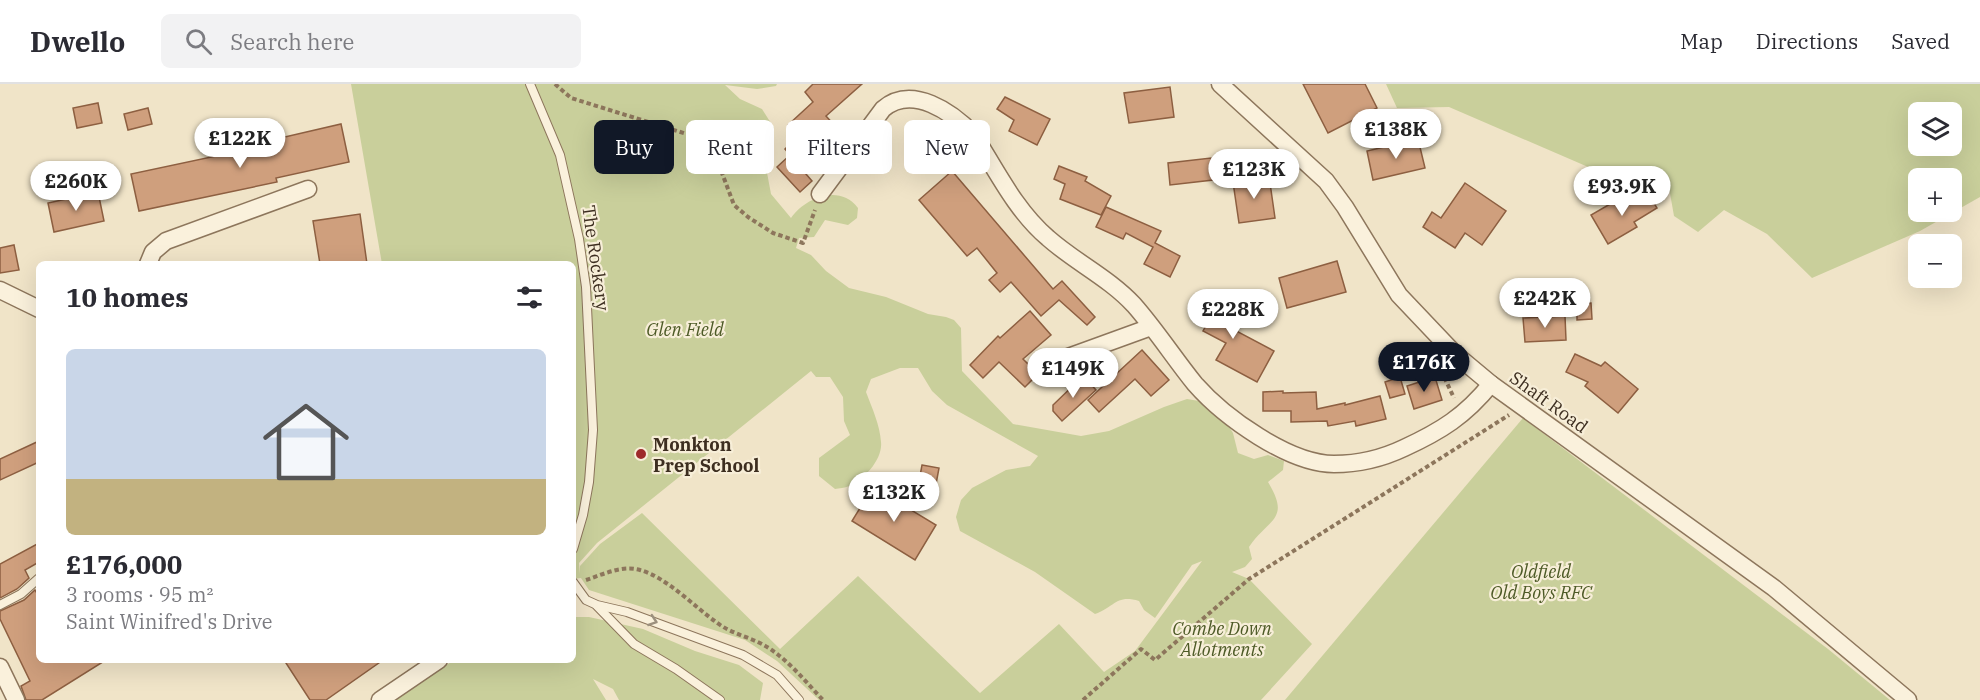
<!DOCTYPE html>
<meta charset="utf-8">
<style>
body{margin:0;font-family:"IBM Plex Serif",serif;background:#f2f2f3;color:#2b2b33;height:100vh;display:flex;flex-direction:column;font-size:22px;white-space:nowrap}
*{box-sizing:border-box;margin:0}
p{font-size:20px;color:#7c7c81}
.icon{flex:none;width:33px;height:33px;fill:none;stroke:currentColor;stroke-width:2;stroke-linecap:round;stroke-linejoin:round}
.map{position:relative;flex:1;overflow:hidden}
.details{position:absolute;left:36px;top:177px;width:540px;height:402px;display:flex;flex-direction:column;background:#fff;border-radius:9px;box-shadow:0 6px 24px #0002}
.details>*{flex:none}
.hud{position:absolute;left:594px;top:36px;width:570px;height:54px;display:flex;gap:12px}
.buttons{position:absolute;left:1908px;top:18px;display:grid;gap:12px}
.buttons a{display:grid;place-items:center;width:54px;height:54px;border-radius:9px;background:#fff;box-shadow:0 6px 24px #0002;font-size:30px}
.price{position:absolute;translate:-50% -51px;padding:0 14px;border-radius:21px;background:#fff;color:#222;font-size:20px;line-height:39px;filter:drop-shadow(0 2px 3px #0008)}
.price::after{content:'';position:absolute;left:50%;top:36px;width:18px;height:14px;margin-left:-9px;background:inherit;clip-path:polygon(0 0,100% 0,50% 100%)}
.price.selected{background:#111827;color:#fff}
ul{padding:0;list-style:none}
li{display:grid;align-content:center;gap:12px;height:318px;padding:0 30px}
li+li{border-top:2px solid #e1e1e2}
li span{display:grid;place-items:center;height:186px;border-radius:9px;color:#555}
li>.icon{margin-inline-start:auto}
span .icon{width:108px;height:108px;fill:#fffc;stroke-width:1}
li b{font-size:26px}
h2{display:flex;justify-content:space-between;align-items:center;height:72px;padding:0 30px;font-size:26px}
.tag{padding:0 21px;border-radius:9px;background:#fff;box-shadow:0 6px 24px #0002;font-size:21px;line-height:54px}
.tag.selected{background:#111827;color:#fff}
header{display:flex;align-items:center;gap:36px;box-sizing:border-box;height:84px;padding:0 30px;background:#fff;border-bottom:2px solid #e1e1e2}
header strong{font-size:28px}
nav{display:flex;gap:33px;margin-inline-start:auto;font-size:21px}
.search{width:420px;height:54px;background:#f2f2f3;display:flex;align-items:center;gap:15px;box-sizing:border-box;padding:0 21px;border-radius:9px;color:#7c7c81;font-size:22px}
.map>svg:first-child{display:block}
.green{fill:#c9cf9b;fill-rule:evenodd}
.building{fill:#cf9f7d;stroke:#8d5f41;stroke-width:1.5}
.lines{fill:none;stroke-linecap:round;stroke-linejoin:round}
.service-casing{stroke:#8d765c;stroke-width:10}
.minor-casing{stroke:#8d765c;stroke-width:19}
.path{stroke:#8d765c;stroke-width:4;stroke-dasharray:4.5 3;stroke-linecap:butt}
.service{stroke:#faf1dc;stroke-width:8}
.minor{stroke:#faf1dc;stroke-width:16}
.oneway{stroke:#9c907e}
.poi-dot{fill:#9e2a2b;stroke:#f7eed8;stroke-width:2}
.labels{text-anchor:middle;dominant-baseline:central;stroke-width:4.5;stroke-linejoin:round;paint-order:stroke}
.street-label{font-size:18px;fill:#3d2e20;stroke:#f7eed8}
.park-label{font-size:18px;font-style:italic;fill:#4d5a26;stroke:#f7eed8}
.poi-label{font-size:18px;font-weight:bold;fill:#3d2e20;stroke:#f7eed8;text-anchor:start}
</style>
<header>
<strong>Dwello</strong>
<div class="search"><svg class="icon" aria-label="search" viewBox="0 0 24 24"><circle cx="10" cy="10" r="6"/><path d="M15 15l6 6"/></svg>Search here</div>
<nav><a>Map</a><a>Directions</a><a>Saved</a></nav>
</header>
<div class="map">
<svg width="1980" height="616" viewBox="0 0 1980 616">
<rect width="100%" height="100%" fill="#f0e4c8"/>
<g class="green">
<path d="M 351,0 L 777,0 L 776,2 L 757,5 L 725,1 L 740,15 L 762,25 L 774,44 L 770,59 L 762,62 L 771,110 L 791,134 C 806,113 840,100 858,124 L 857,134 L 848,141 L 825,136 L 814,153 L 799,154 L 796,164 L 811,171 L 826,187 L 849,204 L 886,213 L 928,230 L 946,233 L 954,236 L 961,244 L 962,287 L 1013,340 L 1081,352 L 1109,347 L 1164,323 L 1187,315 L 1205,318 L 1226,338 L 1233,349 L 1238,369 L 1254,375 L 1268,371 L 1284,377 L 1283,386 L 1268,398 C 1291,436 1269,434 1249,463 L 1252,475 L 1245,483 L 1232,488 L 1249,495 L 1312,560 L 1261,616 L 819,616 L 777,577 L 745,556 L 589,506 L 581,494 L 573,495 L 573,180 L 382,180 ZM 900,284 L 918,284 L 932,307 L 947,321 L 1038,372 L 1030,382 L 1006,386 L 972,404 L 961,416 L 956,433 L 960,447 L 1035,488 L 1095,530 C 1115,523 1116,510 1139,517 L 1144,526 L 1155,534 L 1192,481 L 1202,477 L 1135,567 L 1104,588 L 1059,540 L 980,609 L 858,492 L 780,565 L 642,429 L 600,460 L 580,482 L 580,490 L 579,479 L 597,459 L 811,287 L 816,293 L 830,293 L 843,313 L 844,337 L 850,351 L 819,374 L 819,392 L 835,405 C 839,404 845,404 849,402 C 864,396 883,375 881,358 C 880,341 872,324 866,308 L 871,295 Z"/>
<path d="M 1386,0 L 1980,0 L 1980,113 L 1920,147 L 1812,194 L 1767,150 L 1724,126 L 1698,148 L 1674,132 L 1668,98 L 1654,91 L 1616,95 L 1449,23 L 1397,24 ZM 1918,28 L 1952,28 L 1952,62 L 1918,62 ZM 1918,94 L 1952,94 L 1952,128 L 1918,128 Z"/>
<path d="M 1523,334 L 1828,565 L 1890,616 L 1285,616 Z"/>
<path d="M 573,533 L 589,533 L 643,545 L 695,567 L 739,581 L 763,599 L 760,616 L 619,616 L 613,605 L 593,595 L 606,616 L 393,616 L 454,576 L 573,576 Z"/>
</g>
<g class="building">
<path d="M 813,0 L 862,0 L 826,32 L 836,43 L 809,67 L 820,78 L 806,90 L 812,97 L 800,108 L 777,83 L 790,71 L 785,65 L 798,52 L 788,41 L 813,18 L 805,8 Z"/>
<path d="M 1303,0 L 1365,0 L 1377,24 L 1328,49 Z"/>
<path d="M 1170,3 L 1174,33 L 1129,39 L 1124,9 Z"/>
<path d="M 1005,13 L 1050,35 L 1037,61 L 1009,47 L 1014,36 L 997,25 Z"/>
<path d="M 98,19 L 102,39 L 77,44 L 73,24 Z"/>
<path d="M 148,24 L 152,40 L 128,46 L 124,30 Z"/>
<path d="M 341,40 L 349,78 L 276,94 L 277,98 L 139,127 L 131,90 L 277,59 L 276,55 Z"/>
<path d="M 1418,55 L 1425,84 L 1373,96 L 1367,67 Z"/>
<path d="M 1211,74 L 1213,96 L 1170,101 L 1168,79 Z"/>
<path d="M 1059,82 L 1087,93 L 1085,97 L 1111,112 L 1101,131 L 1060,115 L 1065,100 L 1054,95 Z"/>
<path d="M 952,87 L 1053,205 L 1062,197 L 1095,233 L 1087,241 L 1059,216 L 1041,232 L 1011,198 L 1000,208 L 989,196 L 997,189 L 977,164 L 967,172 L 919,116 Z"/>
<path d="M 1269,92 L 1275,134 L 1239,139 L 1233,98 Z"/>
<path d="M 1465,99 L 1506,127 L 1482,161 L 1465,149 L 1455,164 L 1423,143 L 1432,128 L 1441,134 Z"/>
<path d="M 98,108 L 104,137 L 54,148 L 48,119 Z"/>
<path d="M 1647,108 L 1657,124 L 1634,138 L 1637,143 L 1608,160 L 1591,131 L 1617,116 L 1622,123 Z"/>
<path d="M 1106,123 L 1161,147 L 1155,159 L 1180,172 L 1170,193 L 1144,180 L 1153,163 L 1126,149 L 1123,155 L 1096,143 Z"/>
<path d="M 360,130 L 367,180 L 320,180 L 313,137 Z"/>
<path d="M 14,161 L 19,186 L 0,189 L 0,164 Z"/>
<path d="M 1337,177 L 1346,208 L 1287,224 L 1279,194 Z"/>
<path d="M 1206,208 L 1232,222 L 1223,240 L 1274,267 L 1257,298 L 1216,276 L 1226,259 L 1203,247 L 1207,240 L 1193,232 Z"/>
<path d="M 1591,219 L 1592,235 L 1577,236 L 1577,220 Z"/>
<path d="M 1030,227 L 1051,251 L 1023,275 L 1038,290 L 1025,303 L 999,278 L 983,294 L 970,281 L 998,252 L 1000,254 Z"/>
<path d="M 1565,232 L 1566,256 L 1525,258 L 1523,234 Z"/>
<path d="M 1142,266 L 1169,296 L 1151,312 L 1135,295 L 1099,328 L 1088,316 Z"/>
<path d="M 1575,270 L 1601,282 L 1605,278 L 1638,305 L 1618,329 L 1585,302 L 1588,298 L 1566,288 Z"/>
<path d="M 1400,293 L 1405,310 L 1390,314 L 1385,298 Z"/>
<path d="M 1435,293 L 1442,316 L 1414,325 L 1407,302 Z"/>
<path d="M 1080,295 L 1086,295 L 1096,306 L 1062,337 L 1053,327 L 1053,321 Z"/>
<path d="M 1283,307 L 1283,309 L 1316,308 L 1317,325 L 1345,319 L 1345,321 L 1380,312 L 1386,335 L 1356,342 L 1355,337 L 1328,342 L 1327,337 L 1291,338 L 1291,327 L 1263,327 L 1263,308 Z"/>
<path d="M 39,357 L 39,378 L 0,396 L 0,375 Z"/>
<path d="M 922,381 L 939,384 L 934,411 L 917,408 Z"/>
<path d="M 873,403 L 936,441 L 915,476 L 852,437 Z"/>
<path d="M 39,459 L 39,478 L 25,486 L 29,494 L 17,505 L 0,514 L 0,480 Z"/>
<path d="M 35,506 L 39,513 L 39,576 L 106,576 L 42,616 L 26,616 L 21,602 L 30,597 L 0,535 L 0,527 L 24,516 Z"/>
<path d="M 284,576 L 383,576 L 326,616 L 310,616 Z"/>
</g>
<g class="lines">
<g class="service-casing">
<g id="service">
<path d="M 530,0 L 560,71 L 579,155 L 586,203 L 593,346 L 589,398 L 583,431 L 573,465"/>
<path d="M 573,498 L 586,516 L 597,521 L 627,528 L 743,571 L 777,591 L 799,616"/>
<path d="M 0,521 L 21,510 L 39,494"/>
<path d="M 597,522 L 634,560 L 676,585 L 720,616"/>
</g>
</g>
<g class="minor-casing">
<g id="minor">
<path d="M 1220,0 L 1326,97 L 1345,123 L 1399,211 L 1455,270 L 1491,300 L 1774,504 L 1908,616"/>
<path d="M 820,110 L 883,25 C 912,0 952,28 974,51 C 996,86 1016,127 1048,154 C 1075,178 1109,194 1134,221 C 1156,246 1174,274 1195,300 C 1224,333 1289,380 1334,380 C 1357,380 1383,374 1404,364 C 1441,347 1465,332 1491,300"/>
<path d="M 148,180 L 153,168 L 166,157 L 308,105"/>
<path d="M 0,206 L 39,225"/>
<path d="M 1060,276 L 1151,243"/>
<path d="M 0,583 L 16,616"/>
<path d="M 380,616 L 439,576"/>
</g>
</g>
<g class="path">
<path d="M 555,0 L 571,14 L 690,51 L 709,64 L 719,81 L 734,121 L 748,133 L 773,149 L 803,159 L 815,126"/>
<path d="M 1438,280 L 1454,314"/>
<path d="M 586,496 C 604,490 622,481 640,486 C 666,493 695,523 716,538 C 730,549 746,552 762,560 C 786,573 805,597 823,616"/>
<path d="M 1083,616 L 1141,565 L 1155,576 L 1249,495 L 1509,331"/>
</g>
<use href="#service" class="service"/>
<use href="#minor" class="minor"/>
</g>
<defs><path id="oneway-chevron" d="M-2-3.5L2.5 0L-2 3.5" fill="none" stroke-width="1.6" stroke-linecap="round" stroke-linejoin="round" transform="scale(1.5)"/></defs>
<use class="oneway" href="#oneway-chevron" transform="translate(653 537) rotate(19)"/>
<circle class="poi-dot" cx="641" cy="370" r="6"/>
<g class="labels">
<g class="street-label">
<text transform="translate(596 174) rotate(82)">The Rockery</text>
<text transform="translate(1549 318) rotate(36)">Shaft Road</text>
</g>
<g class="park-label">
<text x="685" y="245">Glen Field</text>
<text x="1541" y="487">Oldfield<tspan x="1541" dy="21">Old Boys RFC</tspan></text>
<text x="1222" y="544">Combe Down<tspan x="1222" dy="21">Allotments</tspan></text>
</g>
<g class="poi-label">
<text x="653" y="360">Monkton<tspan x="653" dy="21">Prep School</tspan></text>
</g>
</g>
</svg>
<div class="buttons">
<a><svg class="icon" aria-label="layers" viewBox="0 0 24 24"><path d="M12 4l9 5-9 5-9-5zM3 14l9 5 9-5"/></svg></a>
<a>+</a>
<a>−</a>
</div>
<b class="price" style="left:1396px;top:76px">£138K</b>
<b class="price" style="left:240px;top:85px">£122K</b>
<b class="price" style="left:1254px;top:116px">£123K</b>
<b class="price" style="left:76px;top:128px">£260K</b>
<b class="price" style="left:1622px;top:133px">£93.9K</b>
<b class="price" style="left:1545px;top:245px">£242K</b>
<b class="price" style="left:1233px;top:256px">£228K</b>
<b class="price selected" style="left:1424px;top:309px">£176K</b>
<b class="price" style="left:1073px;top:315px">£149K</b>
<b class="price" style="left:894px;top:439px">£132K</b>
<div class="hud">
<a class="tag selected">Buy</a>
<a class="tag">Rent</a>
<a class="tag">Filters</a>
<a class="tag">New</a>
</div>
<section class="details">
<h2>10 homes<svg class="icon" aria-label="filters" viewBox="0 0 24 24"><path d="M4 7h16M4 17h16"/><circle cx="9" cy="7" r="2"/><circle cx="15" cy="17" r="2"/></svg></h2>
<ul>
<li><span style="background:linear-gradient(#c9d6e8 70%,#c2b280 0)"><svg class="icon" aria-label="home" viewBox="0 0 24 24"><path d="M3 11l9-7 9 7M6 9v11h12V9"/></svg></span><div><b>£176,000</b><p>3 rooms · 95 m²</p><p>Saint Winifred's Drive</p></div></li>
</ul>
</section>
</div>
